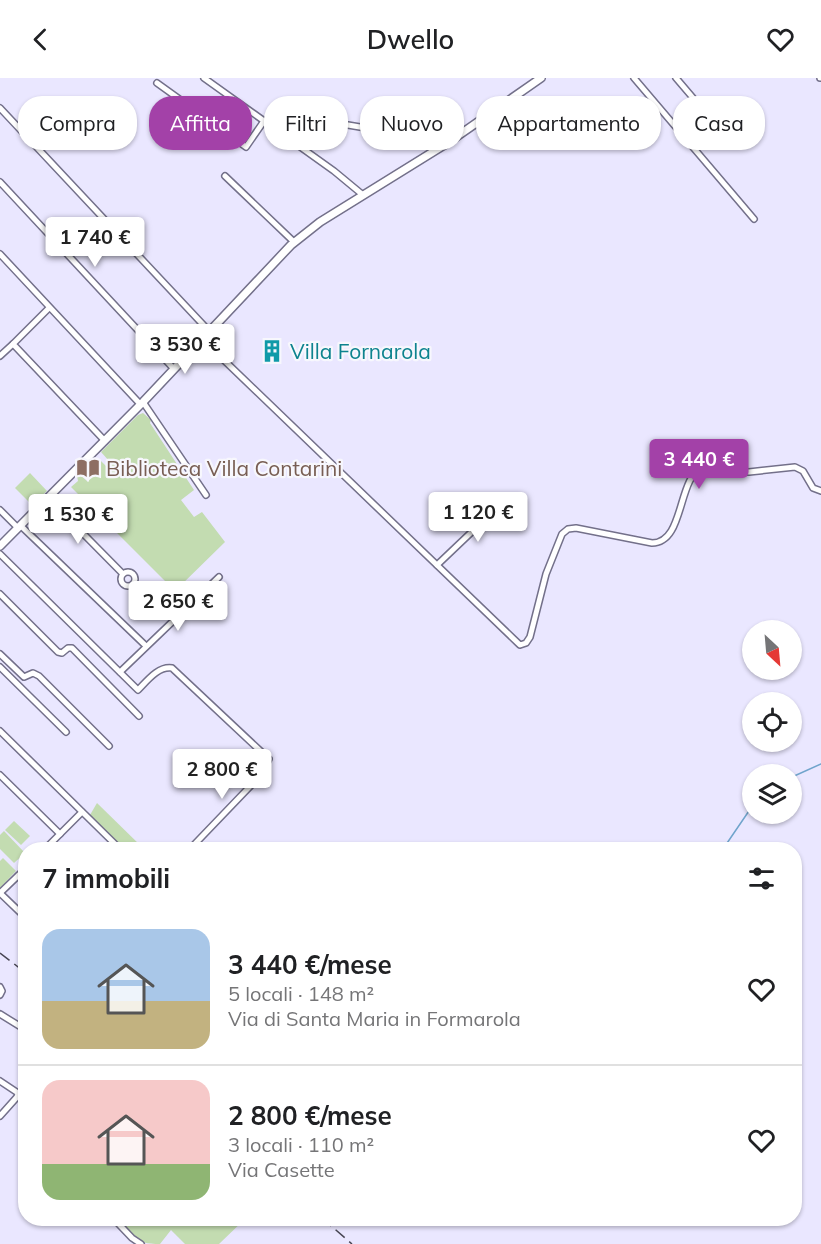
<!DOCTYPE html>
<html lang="it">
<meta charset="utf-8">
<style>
body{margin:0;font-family:Mulish,sans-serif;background:#f6f6f6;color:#202124;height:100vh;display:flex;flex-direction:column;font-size:22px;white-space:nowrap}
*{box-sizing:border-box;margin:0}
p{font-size:20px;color:#757577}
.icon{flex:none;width:33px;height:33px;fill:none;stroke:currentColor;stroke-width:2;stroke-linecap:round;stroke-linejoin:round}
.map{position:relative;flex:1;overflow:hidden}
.details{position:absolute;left:18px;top:764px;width:784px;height:384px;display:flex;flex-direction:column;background:#fff;border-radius:24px;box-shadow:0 2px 4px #0004}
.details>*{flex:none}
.top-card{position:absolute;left:18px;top:18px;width:786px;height:54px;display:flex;gap:12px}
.needle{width:39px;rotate:154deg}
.buttons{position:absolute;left:742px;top:542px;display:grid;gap:12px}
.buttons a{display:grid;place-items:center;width:60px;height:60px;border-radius:50%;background:#fff;box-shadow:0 2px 4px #0004;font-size:30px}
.price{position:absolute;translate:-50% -51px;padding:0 14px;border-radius:6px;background:#fff;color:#222;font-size:20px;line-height:39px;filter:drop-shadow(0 2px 3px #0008)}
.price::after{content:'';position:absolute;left:50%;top:36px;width:18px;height:14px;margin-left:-9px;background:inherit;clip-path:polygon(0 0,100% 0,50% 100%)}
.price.selected{background:#a341a8;color:#fff}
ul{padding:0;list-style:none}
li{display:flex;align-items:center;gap:18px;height:150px;padding:0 24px}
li+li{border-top:2px solid #e0e0e0}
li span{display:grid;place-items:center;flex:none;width:168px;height:120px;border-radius:18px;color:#555}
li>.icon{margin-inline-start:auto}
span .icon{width:72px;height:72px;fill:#fffc;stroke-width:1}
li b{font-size:26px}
h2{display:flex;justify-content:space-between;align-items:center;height:72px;padding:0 24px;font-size:26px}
.chip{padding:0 21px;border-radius:24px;background:#fff;box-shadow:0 2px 4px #0004;font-size:21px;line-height:54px}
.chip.selected{background:#a341a8;color:#fff}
header{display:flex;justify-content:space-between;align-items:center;height:78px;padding:0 24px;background:#fff;font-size:27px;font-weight:600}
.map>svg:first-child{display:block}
.green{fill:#c3dcb1}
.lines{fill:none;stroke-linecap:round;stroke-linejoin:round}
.stream{stroke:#70a4cc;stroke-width:1.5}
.street-casing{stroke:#73708a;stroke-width:8}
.secondary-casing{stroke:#73708a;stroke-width:10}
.street{stroke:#fff;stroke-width:5}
.secondary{stroke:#fff;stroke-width:7}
.rail{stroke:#474552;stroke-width:1.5;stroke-dasharray:12 6;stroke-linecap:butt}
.labels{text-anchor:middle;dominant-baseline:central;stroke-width:4.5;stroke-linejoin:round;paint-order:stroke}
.culture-label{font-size:21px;fill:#0d838f;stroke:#f7f7fd;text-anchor:start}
.education-label{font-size:21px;fill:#785e54;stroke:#f7f7fd;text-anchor:start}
</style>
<header><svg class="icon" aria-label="back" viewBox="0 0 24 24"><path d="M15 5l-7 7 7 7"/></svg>Dwello<svg class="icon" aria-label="heart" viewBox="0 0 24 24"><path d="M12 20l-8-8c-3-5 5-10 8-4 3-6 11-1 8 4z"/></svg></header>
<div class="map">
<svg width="821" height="1166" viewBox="0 0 821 1166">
<rect width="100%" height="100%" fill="#eae7ff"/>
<g class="green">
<path d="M 143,335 L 151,342 L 150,345 L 194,412 L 181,422 L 194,439 L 202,434 L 225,464 L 175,513 L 71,409 L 78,403 L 77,398 L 79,396 L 87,403 L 94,396 L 90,391 L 100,382 L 106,388 L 110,384 L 101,374 L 138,337 Z"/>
<path d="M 30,395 L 47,413 L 32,427 L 15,410 Z"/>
<path d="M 97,725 L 144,771 L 124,771 L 90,737 Z"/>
<path d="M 14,743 L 30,758 L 21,767 L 5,752 Z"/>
<path d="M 4,753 L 25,775 L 14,785 L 0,771 L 0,757 Z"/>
<path d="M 3,780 L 16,793 L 0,810 L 0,783 Z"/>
<path d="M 115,1140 L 246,1140 L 219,1166 L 185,1166 L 171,1152 L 160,1166 C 134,1166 131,1158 115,1140 Z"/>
</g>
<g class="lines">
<g class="stream">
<path d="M 792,699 L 821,686"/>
<path d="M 723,771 L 753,727"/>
</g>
<g class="street-casing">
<g id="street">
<path d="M 204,0 L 334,93 L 363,117"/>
<path d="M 634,0 L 754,141"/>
<path d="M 676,0 L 728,61"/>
<path d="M 820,0 L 821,0"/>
<path d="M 157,5 L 246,69 L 264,43"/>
<path d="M 0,30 L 209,253"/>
<path d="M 348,47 L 449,64"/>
<path d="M 225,98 L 294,164"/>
<path d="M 0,104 L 174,291"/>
<path d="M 0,176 L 141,327"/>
<path d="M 49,230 L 13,266 L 105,363"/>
<path d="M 202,261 L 520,567 L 526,565 L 530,559 L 546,496 L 562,456 L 568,451 L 576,450 L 652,465 C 685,465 677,399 703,389 L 749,394 L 795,389 L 803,393 L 813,410 L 821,413"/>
<path d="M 0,278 L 13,266"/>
<path d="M 143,324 L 206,417"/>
<path d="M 49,421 L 123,496"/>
<path d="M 0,432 L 18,450"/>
<path d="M 21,448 L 146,568"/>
<path d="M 0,476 L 138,612 C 147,603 158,588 172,590 L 269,681 L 260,698 L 190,771"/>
<path d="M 437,487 L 479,447 L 481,442 L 499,424"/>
<circle cx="128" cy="501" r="7"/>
<path d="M 133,506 L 156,528"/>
<path d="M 0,516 L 58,574 L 62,575 L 68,570 L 72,570 L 139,638"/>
<path d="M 0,576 L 24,599 L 33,595 L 39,598 L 109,668"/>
<path d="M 0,589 L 66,654"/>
<path d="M 120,594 L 219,499"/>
<path d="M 0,653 L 120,771"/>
<path d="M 0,697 L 60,756"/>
<path d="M 45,771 L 82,734"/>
<path d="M 18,798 L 26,805"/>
<path d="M 0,815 L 26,840"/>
<path d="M 0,815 L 26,790"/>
<path d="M 0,909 L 2,913 L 0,917"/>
<path d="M 0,936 L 26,952"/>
<path d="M 0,1003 L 18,1015 L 17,1019 L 0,1038"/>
<path d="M 113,1140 L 132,1160 L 141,1166"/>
</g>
</g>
<g class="secondary-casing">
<path id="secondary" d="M 0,468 L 143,324 L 291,167 L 320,144 L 449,64 L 541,0"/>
</g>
<use href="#street" class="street"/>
<use href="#secondary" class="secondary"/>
<g class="rail">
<path d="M 0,875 L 26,895"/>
<path d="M 322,1140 L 352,1166"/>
</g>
</g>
<defs>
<g id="building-bare" transform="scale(1.8)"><path d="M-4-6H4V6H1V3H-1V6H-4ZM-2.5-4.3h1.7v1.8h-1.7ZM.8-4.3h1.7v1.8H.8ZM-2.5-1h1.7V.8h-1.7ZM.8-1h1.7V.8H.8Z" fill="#0f9aa8" stroke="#f7f7fd" stroke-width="2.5" paint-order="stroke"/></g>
<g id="library-bare" transform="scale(1.8)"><path d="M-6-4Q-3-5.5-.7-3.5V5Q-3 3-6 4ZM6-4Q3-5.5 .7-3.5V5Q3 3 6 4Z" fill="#8d6e63" stroke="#f7f7fd" stroke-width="2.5" paint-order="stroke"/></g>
</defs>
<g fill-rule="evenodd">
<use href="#building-bare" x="272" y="273"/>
<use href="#library-bare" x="88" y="390"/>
</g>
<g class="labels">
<g class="culture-label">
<text x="290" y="273">Villa Fornarola</text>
</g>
<g class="education-label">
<text x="106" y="390">Biblioteca Villa Contarini</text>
</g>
</g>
</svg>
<div class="buttons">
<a><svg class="needle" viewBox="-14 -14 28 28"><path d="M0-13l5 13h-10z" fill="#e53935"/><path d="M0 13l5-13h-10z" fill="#757577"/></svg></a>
<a><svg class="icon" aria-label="locate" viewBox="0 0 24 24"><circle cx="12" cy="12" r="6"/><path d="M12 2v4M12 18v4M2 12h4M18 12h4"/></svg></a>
<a><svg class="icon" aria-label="layers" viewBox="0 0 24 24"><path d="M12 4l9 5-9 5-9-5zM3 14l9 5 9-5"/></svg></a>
</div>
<b class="price" style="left:95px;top:190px">1 740 €</b>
<b class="price" style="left:185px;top:297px">3 530 €</b>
<b class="price selected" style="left:699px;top:412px">3 440 €</b>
<b class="price" style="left:478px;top:465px">1 120 €</b>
<b class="price" style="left:78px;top:467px">1 530 €</b>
<b class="price" style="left:178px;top:554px">2 650 €</b>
<b class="price" style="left:222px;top:722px">2 800 €</b>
<div class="top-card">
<a class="chip">Compra</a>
<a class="chip selected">Affitta</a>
<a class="chip">Filtri</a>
<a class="chip">Nuovo</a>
<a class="chip">Appartamento</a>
<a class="chip">Casa</a>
</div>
<section class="details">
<h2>7 immobili<svg class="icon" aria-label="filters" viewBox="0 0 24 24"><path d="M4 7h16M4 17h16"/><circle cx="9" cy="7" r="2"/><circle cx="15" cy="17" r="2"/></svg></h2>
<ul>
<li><span style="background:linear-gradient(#a9c7e8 60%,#c2b280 0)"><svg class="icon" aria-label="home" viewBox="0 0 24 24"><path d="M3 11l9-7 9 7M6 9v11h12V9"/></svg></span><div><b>3 440 €/mese</b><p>5 locali · 148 m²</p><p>Via di Santa Maria in Formarola</p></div><svg class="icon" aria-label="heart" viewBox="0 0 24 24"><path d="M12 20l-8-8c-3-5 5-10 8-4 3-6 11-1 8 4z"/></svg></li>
<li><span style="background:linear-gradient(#f6c9c9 70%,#8fb573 0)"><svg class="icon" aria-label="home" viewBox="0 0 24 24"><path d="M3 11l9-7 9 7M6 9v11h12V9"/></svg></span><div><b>2 800 €/mese</b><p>3 locali · 110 m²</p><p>Via Casette</p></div><svg class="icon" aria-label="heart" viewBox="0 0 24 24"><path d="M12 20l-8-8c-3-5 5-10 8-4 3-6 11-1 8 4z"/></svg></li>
</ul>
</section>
</div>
